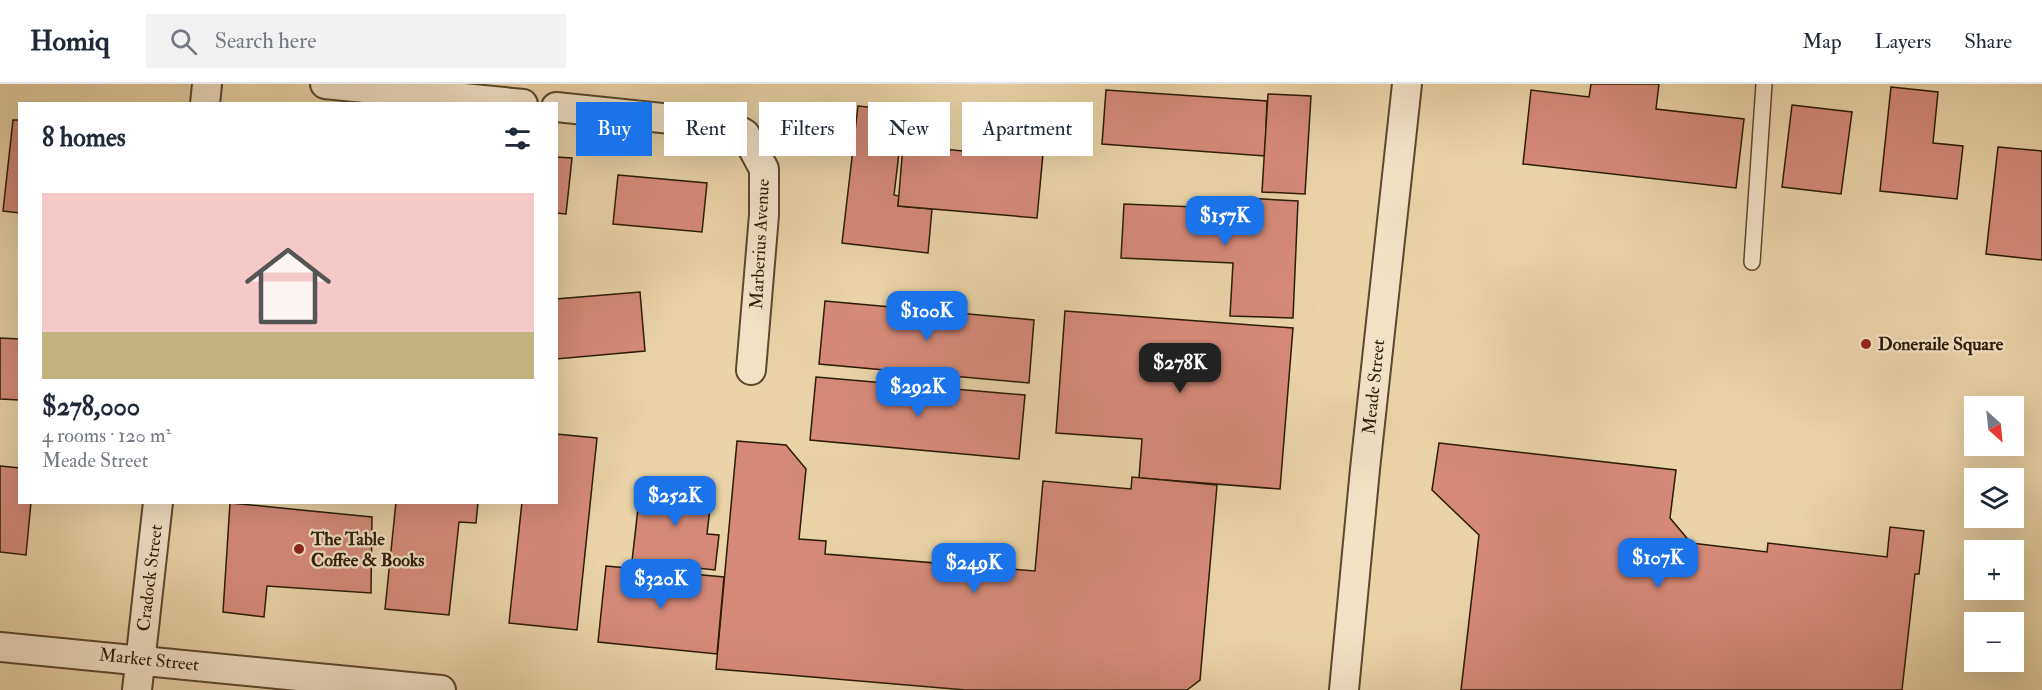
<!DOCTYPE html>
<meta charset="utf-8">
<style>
body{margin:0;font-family:"IM FELL Double Pica",serif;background:#f2f2f3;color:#1f2937;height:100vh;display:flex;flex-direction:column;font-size:22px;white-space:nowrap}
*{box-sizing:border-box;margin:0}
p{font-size:20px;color:#747a83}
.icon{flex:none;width:33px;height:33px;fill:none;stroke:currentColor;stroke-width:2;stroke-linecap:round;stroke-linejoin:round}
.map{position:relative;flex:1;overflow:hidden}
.drawer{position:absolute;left:18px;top:18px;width:540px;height:402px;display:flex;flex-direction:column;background:#fff;border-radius:0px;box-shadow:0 6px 24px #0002}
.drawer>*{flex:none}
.banner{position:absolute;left:576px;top:18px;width:570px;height:54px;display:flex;gap:12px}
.needle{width:39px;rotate:153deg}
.tools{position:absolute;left:1964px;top:312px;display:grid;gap:12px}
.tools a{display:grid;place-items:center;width:60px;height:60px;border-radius:0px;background:#fff;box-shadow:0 6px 24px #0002;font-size:30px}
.price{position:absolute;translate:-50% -51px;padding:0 14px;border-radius:12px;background:#1a73e8;color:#fff;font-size:20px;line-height:39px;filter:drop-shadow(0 2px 3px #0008)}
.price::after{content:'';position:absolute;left:50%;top:36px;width:18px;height:14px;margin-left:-9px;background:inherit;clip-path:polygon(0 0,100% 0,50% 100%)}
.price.selected{background:#222;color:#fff}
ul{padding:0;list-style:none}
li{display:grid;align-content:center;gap:12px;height:318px;padding:0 24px}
li span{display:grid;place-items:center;height:186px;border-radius:0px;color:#555}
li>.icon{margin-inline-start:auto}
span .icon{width:108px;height:108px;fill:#fffc;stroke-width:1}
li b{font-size:26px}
h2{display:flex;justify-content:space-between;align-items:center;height:72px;padding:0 24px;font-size:26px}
.chip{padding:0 21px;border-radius:0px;background:#fff;box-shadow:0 6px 24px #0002;font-size:21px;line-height:54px}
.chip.selected{background:#1a73e8;color:#fff}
header{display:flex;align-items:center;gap:36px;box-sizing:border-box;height:84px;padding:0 30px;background:#fff;border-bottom:2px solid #e0e1e3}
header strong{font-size:28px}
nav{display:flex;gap:33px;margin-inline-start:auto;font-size:21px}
.search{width:420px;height:54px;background:#f2f2f3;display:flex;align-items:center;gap:15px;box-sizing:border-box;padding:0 21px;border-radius:0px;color:#747a83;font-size:22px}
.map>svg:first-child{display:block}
.building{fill:#d58a78;stroke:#2b1b03;stroke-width:1.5}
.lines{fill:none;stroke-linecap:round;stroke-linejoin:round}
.lane-casing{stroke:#5a492c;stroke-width:18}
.street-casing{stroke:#5a492c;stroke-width:32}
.lane{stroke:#f1e2c6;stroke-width:15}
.street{stroke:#f1e2c6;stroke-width:28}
.poi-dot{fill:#8f2418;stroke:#f1e2c6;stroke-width:2}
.labels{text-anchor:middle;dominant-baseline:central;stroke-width:4.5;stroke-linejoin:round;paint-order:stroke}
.street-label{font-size:18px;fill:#2b1b03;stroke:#f1e2c6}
.poi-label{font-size:18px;font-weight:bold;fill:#2b1b03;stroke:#f1e2c6;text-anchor:start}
</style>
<header>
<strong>Homiq</strong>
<div class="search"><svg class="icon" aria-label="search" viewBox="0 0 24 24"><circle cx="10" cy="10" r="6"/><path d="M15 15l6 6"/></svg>Search here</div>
<nav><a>Map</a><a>Layers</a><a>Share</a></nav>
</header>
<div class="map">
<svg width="2042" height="606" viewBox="0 0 2042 606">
<rect width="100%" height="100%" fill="#e9d3a7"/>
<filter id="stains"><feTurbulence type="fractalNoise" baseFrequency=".00333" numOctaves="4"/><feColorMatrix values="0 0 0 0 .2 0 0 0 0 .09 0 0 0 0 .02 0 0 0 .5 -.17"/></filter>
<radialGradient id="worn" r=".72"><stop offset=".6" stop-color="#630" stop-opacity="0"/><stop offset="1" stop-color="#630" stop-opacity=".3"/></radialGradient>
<g class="building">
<path d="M 1591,0 L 1659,0 L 1656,25 L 1744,35 L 1736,104 L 1523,80 L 1531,6 L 1589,13 Z"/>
<path d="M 1891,3 L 1938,8 L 1933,59 L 1963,62 L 1957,115 L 1880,107 Z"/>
<path d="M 1106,6 L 1267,17 L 1265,72 L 1102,60 Z"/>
<path d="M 1268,10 L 1311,12 L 1305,110 L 1262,108 Z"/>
<path d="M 1792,21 L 1852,28 L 1841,110 L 1782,103 Z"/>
<path d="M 858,22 L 904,27 L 894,111 L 899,112 L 898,122 L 932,125 L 928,169 L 842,159 Z"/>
<path d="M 998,23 L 1047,27 L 1037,134 L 898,122 L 903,61 L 993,70 Z"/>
<path d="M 13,36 L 20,36 L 20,129 L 3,127 Z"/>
<path d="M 1998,63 L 2042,67 L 2042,176 L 1986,170 Z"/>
<path d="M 556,73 L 572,74 L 566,130 L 556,129 Z"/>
<path d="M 618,91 L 707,99 L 702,148 L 613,140 Z"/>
<path d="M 1244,114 L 1298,117 L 1293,234 L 1230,232 L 1233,179 L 1121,174 L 1124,120 L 1243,125 Z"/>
<path d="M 640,208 L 645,267 L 556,275 L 556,215 Z"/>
<path d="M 825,217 L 1034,236 L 1029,299 L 819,280 Z"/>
<path d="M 1065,227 L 1293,244 L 1280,405 L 1139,394 L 1142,355 L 1056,349 Z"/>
<path d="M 0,254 L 20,255 L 20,316 L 0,315 Z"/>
<path d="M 816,293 L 1025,311 L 1019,375 L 810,356 Z"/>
<path d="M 556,350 L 597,354 L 577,546 L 509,539 L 522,418 L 556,418 Z"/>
<path d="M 737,357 L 786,361 L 806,385 L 799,455 L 826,457 L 825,470 L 1035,487 L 1043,397 L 1131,405 L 1132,393 L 1217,401 L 1200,596 L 1187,606 L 966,606 L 716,585 Z"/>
<path d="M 1439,359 L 1676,386 L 1670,434 L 1691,459 L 1767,468 L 1768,459 L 1887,473 L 1890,443 L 1924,447 L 1919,490 L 1915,490 L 1902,606 L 1461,606 L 1479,451 L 1432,406 Z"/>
<path d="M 0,382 L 20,384 L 20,418 L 31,418 L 26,471 L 0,468 Z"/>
<path d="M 641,398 L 712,406 L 707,450 L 719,451 L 715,486 L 632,477 Z"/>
<path d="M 396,418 L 478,418 L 476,439 L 459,438 L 449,531 L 385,525 Z"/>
<path d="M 230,419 L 372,433 L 371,509 L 267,502 L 264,533 L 223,528 Z"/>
<path d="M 606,482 L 724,493 L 717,570 L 598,558 Z"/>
</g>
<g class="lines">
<g class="lane-casing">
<path id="lane" d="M 1752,178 L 1764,0"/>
</g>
<g class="street-casing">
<g id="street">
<path d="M 325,0 L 523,20"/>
<path d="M 205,20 L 207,0"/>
<path d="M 556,23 L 729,41 L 745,50 L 764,85 L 764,131 L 751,286"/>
<path d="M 0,563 L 441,606"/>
<path d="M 137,606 L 158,418"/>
<path d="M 1344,606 L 1365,385 L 1407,0"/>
</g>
</g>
<use href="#lane" class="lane"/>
<use href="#street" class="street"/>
</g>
<g class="poi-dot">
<circle cx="1866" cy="260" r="6"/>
<circle cx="299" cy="465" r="6"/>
</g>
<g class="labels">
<g class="street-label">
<text transform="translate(760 160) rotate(-87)">Marberius Avenue</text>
<text transform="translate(1374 303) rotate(-84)">Meade Street</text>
<text transform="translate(150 494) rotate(-83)">Cradock Street</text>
<text transform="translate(149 576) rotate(6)">Market Street</text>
</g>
<g class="poi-label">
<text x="1878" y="260">Doneraile Square</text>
<text x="311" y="455">The Table<tspan x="311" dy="21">Coffee &amp; Books</tspan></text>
</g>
</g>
<rect width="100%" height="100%" filter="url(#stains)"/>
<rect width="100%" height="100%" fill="url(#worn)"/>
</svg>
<div class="tools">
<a><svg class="needle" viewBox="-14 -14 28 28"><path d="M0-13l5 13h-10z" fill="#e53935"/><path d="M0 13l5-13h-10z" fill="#747a83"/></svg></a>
<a><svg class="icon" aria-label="layers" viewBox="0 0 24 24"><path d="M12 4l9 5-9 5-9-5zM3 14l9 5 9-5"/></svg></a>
<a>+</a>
<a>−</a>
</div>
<b class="price" style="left:1225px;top:163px">$157K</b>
<b class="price" style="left:927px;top:258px">$100K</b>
<b class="price selected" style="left:1180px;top:310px">$278K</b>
<b class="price" style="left:918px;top:334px">$292K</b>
<b class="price" style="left:675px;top:443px">$252K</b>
<b class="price" style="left:1658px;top:505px">$107K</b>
<b class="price" style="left:974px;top:510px">$249K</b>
<b class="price" style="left:661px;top:526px">$320K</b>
<div class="banner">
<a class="chip selected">Buy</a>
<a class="chip">Rent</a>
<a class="chip">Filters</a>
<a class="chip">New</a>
<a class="chip">Apartment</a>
</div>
<section class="drawer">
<h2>8 homes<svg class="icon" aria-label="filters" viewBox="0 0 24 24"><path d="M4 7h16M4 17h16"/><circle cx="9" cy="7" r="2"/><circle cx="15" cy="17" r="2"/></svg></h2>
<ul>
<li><span style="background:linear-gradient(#f6c9c9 75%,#c2b280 0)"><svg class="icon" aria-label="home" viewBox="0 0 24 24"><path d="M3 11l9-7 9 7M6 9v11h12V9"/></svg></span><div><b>$278,000</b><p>4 rooms · 120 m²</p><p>Meade Street</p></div></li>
</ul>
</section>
</div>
